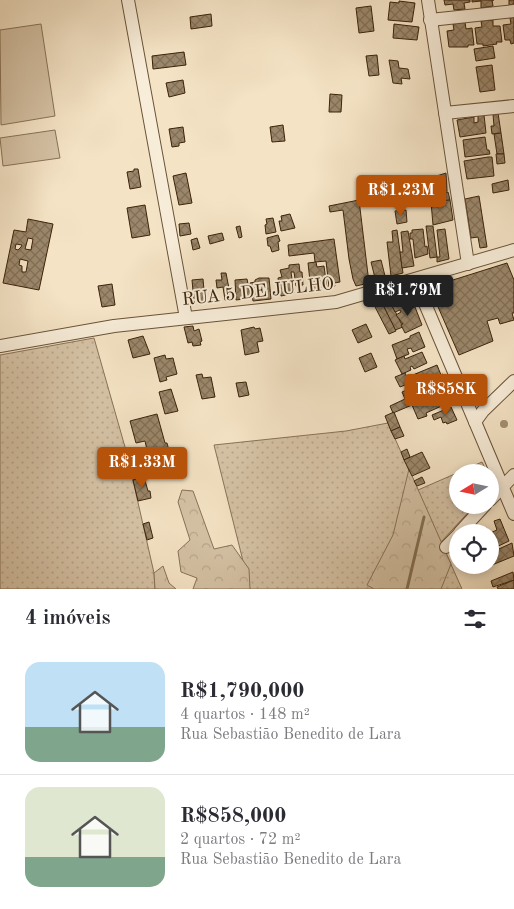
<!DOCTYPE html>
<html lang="pt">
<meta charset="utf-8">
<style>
body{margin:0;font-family:"Old Standard TT",serif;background:#f2f2f3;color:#2b2b33;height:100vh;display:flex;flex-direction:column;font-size:19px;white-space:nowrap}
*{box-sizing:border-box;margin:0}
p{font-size:16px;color:#7c7c81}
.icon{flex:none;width:28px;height:28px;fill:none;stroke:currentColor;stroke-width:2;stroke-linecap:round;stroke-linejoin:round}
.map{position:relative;height:589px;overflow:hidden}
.panel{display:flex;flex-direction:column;background:#fff;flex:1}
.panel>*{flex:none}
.needle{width:32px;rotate:260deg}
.controls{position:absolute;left:449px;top:464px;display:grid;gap:10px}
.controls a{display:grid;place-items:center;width:50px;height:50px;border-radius:50%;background:#fff;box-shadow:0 2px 8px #0003;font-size:25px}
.price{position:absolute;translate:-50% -42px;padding:0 11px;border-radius:5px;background:#b45309;color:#fff;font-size:16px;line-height:32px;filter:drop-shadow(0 1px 2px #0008)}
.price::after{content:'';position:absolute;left:50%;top:30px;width:15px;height:11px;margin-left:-8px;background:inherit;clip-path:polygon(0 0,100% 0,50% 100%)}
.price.selected{background:#222;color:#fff}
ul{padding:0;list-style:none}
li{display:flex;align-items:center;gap:15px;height:125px;padding:0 25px}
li+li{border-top:1px solid #e1e1e2}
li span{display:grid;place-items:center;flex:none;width:140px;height:100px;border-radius:15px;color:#555}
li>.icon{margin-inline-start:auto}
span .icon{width:60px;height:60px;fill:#fffc;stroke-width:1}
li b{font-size:21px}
h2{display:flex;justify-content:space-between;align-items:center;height:60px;padding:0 25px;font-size:21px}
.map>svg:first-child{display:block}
.grass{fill:url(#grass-dots);stroke:#887258}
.forest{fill:url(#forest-crowns);stroke:#887258}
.park{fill:#d5c2a5;stroke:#887258}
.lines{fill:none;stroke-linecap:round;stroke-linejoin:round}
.stream{stroke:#846f54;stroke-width:3}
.building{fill:url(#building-cross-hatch);stroke:#3b230a;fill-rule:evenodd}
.minor-casing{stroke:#695339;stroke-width:14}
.minor{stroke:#f8edd9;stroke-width:12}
.tree{fill:#a48f74}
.labels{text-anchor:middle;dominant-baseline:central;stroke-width:4;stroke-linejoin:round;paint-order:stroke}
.street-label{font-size:18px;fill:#3b230a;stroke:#f8edd9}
</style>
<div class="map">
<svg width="514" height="589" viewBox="0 0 514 589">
<defs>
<pattern id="grass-dots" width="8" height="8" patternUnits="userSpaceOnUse" patternTransform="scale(1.25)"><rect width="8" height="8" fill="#d5c2a5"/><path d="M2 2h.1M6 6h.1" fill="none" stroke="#b8a68d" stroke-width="1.8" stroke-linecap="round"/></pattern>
<pattern id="forest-crowns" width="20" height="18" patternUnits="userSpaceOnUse" patternTransform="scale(1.25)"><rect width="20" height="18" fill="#d5c2a5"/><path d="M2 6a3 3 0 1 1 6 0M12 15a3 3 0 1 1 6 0" fill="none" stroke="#b8a68d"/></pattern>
<pattern id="building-cross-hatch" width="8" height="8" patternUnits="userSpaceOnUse" patternTransform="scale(1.25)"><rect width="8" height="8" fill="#9b876b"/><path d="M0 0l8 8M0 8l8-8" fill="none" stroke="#806e56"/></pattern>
</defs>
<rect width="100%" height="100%" fill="#f4e3c5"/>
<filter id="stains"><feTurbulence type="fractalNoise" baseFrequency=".004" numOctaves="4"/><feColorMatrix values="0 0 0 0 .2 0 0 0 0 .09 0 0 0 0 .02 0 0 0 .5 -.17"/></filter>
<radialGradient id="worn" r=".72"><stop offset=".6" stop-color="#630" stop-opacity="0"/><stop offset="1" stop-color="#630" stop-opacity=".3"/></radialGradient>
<g class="grass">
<path d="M 94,338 L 127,454 L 154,573 L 155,589 L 0,589 L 0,355 Z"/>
<path d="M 388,423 L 418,490 L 457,473 L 458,505 L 475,505 L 441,542 L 462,589 L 250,589 L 214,445 L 346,431 Z"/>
<path d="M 482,462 L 487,472 L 459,472 Z"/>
</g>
<g class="forest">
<path d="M 409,469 L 451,564 L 441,589 L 374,589 L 367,585 L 393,535 Z"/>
<path d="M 182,490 L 193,491 L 214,549 L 232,545 L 249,569 L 250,589 L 193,589 L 197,578 L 181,572 L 178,551 L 190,540 L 178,502 Z"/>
<path d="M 163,566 L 169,583 L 176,589 L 155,589 L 154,573 Z"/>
</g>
<g class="park">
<path d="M 41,24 L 55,116 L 1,125 L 0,30 Z"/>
<path d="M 55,130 L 60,158 L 3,166 L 0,138 Z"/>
</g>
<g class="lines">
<path class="stream" d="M 407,589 L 424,517"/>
</g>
<g class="building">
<path d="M 444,0 L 470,0 L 470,2 L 464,3 L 465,9 L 454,10 L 453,4 L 445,5 Z"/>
<path d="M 472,0 L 494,0 L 492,0 L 493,6 L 481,8 L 481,1 L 472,2 Z"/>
<path d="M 509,0 L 514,0 L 514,4 L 509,5 Z"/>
<path d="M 399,1 L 415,3 L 412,22 L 388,20 L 390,2 L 399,3 Z"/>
<path d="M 371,6 L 374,31 L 359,33 L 356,8 Z"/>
<path d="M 211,14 L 212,26 L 191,29 L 190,17 Z"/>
<path d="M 514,17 L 514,43 L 511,44 L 510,40 L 505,40 L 503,25 L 511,24 L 510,18 Z"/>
<path d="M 493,20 L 493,26 L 500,26 L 502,42 L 496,42 L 497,44 L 483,46 L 483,44 L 477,44 L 475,28 L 482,27 L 481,21 Z"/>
<path d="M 465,22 L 466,29 L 472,28 L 474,45 L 468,45 L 468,47 L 449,47 L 447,31 L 454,30 L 453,24 Z"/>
<path d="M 394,24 L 419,27 L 417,40 L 393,38 Z"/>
<path d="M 493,46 L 495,58 L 476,61 L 474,49 Z"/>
<path d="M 184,52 L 186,65 L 153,69 L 152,56 Z"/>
<path d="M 377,55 L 379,75 L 369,76 L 366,56 Z"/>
<path d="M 389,60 L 398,61 L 399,68 L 408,69 L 410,79 L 401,78 L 402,84 L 393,83 Z"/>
<path d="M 492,65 L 495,90 L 480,92 L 476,67 Z"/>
<path d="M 183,80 L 185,93 L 169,97 L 166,83 Z"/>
<path d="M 330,94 L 342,95 L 341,112 L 329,112 Z"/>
<path d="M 498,113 L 501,133 L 492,134 L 491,126 L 494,126 L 493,114 Z"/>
<path d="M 478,115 L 484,115 L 486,133 L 460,137 L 457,120 L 474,117 L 474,123 L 478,122 Z"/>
<path d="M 283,125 L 285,141 L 272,142 L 270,127 Z"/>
<path d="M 183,127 L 185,142 L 179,143 L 179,146 L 172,147 L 169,129 Z"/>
<path d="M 501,133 L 504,154 L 497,154 L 494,134 Z"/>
<path d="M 485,137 L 487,150 L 489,150 L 490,154 L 465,157 L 463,140 Z"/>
<path d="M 496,154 L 504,154 L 505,163 L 497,164 Z"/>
<path d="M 488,157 L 492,157 L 494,176 L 467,179 L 464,161 Z"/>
<path d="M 134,169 L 138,169 L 141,187 L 130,189 L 127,172 L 134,171 Z"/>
<path d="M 186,173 L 192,203 L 179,205 L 173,176 Z"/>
<path d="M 446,173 L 447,191 L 429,194 L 428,188 L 432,188 L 432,185 L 428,186 L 427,179 Z"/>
<path d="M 508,180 L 509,190 L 493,193 L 492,184 Z"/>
<path d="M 399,188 L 401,206 L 395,207 L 392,190 Z"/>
<path d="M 448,192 L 450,200 L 431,202 L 430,197 L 436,197 L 436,194 Z"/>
<path d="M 479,196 L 487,247 L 480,248 L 478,237 L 471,238 L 465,199 Z"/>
<path d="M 359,200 L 369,283 L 356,286 L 353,279 L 349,259 L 343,210 L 330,212 L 329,206 Z"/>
<path d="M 450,200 L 453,220 L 433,225 L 431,202 Z"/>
<path d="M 145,205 L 150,235 L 132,238 L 127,208 Z"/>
<path d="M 406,210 L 407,222 L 397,224 L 395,211 Z"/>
<path d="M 290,214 L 295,228 L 281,231 L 279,221 L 282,221 L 281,216 Z"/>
<path d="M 273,218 L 276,232 L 266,234 L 265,225 L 267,224 L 266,219 Z"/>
<path d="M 28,219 L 53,224 L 39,290 L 3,283 L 14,230 L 26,232 ZM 28,238 L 33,239 L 31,250 L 25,249 ZM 16,244 L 22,245 L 21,247 L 18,250 L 15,249 ZM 20,259 L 28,261 L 26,272 L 22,272 L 22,266 L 19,265 Z"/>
<path d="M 189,223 L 191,234 L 180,236 L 179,224 Z"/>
<path d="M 240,226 L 242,237 L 239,238 L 236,227 Z"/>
<path d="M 426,226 L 433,226 L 437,257 L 430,258 Z"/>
<path d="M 423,229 L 425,247 L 427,246 L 428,254 L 415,258 L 413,239 L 410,239 L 410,233 L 412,233 L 412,230 Z"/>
<path d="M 445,229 L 449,259 L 437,262 L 437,257 L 440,257 L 437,230 Z"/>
<path d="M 397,230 L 403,273 L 391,276 L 387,242 L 393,242 L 392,231 Z"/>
<path d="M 408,231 L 414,266 L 402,268 L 400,252 L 403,252 L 401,232 Z"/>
<path d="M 222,233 L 224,240 L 210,244 L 208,236 Z"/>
<path d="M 278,235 L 280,241 L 278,242 L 279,250 L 272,252 L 270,246 L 268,246 L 267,238 Z"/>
<path d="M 197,238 L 200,248 L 193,250 L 191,240 Z"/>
<path d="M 334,239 L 340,282 L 334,283 L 335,286 L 329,287 L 326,261 L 315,262 L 314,253 L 289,256 L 288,245 Z"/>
<path d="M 381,260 L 385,276 L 375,278 L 371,262 Z"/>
<path d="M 316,262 L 317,267 L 324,266 L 327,288 L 311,290 L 308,263 Z"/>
<path d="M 507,263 L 514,280 L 514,313 L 512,313 L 514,320 L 500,324 L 498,318 L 487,321 L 493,341 L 459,355 L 432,293 L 433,288 L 437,285 Z"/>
<path d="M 299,264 L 300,272 L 302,272 L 303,285 L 296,286 L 294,272 L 291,272 L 294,293 L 281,296 L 278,278 L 282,277 L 280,270 L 289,268 L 289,265 Z"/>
<path d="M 221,273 L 226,273 L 231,299 L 225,300 L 223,287 L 217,288 L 216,280 L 222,280 Z"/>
<path d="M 259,278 L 269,278 L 271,299 L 253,301 L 250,283 L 255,282 L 255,280 Z"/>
<path d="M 203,279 L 205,301 L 194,302 L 192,280 Z"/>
<path d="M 247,279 L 251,298 L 236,300 L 235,280 Z"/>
<path d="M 112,284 L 115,305 L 102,307 L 98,286 Z"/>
<path d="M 389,299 L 403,327 L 395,330 L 381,301 Z"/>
<path d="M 381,301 L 396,331 L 389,334 L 373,303 Z"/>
<path d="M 407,302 L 410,309 L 415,307 L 422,325 L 405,333 L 401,325 L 403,324 L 396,315 L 401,312 L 400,310 L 395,312 L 392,306 Z"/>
<path d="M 366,324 L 372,337 L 358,343 L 352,330 Z"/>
<path d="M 193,326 L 194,331 L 199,329 L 202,341 L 200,342 L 201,345 L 193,346 L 192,342 L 188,343 L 184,327 Z"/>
<path d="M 254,327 L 255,329 L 260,328 L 263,341 L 257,342 L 259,352 L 245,355 L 241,330 Z"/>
<path d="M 419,332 L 425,347 L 413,352 L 411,348 L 407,349 L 409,354 L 397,359 L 392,345 L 410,338 L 410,336 Z"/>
<path d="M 143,336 L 150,354 L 133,358 L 128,340 Z"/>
<path d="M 422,352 L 427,363 L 414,369 L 412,366 L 410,367 L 411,370 L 402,374 L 395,360 L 404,356 L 405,359 Z"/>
<path d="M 371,353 L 377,367 L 365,372 L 359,358 Z"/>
<path d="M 165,355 L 166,359 L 173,358 L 177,374 L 166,377 L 167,380 L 160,382 L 154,358 Z"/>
<path d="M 437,365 L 441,375 L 420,384 L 418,380 L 411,382 L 408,377 Z"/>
<path d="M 405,373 L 410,383 L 400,387 L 395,377 Z"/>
<path d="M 202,374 L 203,378 L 211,377 L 215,397 L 202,399 L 196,375 Z"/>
<path d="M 443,374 L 450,389 L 393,413 L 390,406 L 405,399 L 402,392 Z"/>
<path d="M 246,382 L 249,395 L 239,397 L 236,383 Z"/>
<path d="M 171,389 L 178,411 L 165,414 L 159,392 Z"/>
<path d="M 450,389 L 455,400 L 426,413 L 427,416 L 418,419 L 412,405 Z"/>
<path d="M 451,407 L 457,420 L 447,424 L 446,422 L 443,423 L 441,417 L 434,420 L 432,415 Z"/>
<path d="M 394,412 L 400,427 L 391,431 L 385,416 Z"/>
<path d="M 157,414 L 165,443 L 167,443 L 170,454 L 149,459 L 145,441 L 136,443 L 130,421 Z"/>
<path d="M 400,427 L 404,436 L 395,439 L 391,431 Z"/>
<path d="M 407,449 L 410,457 L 404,460 L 401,452 Z"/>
<path d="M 422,452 L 430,468 L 412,476 L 404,460 Z"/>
<path d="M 144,477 L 148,491 L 150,491 L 151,498 L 138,501 L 133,480 Z"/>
<path d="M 422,477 L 425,483 L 417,486 L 414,481 Z"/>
<path d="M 500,519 L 509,541 L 490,550 L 490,533 L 497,530 L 494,521 Z"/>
<path d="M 149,522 L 153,538 L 147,540 L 143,524 Z"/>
<path d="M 487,528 L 489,532 L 472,532 L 481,529 Z"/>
<path d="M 512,543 L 514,556 L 492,565 L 490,553 Z"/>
<path d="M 513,572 L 514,580 L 493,587 L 491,581 Z"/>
<path d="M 514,580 L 514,589 L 498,589 L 497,587 Z"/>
</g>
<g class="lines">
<g class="minor-casing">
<g id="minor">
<path d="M 128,0 L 186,318"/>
<path d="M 428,0 L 468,264"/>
<path d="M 430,20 L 514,11"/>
<path d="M 445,113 L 514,106"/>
<path d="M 415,280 L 514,514"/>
<path d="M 0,346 L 114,326 L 336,302 L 514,250"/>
<path d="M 475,422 L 483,411 L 514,381"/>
<path d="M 490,500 L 514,475"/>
<path d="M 460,532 L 485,505"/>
<path d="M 446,547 L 458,535"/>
</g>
</g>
<use href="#minor" class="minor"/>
</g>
<circle class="tree" cx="504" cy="424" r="4"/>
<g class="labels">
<g class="street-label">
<text transform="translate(258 292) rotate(-6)">RUA 5 DE JULHO</text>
</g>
</g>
<rect width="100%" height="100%" filter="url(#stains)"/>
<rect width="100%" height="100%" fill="url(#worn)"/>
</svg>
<div class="controls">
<a><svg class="needle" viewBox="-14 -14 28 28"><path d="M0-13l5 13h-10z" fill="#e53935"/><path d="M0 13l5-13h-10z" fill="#7c7c81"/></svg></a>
<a><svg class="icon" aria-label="locate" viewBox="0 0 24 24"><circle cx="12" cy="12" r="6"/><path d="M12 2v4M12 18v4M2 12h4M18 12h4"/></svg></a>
</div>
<b class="price" style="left:401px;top:217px">R$1.23M</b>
<b class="price selected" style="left:408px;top:317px">R$1.79M</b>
<b class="price" style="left:446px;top:416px">R$858K</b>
<b class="price" style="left:142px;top:489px">R$1.33M</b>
</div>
<section class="panel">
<h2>4 imóveis<svg class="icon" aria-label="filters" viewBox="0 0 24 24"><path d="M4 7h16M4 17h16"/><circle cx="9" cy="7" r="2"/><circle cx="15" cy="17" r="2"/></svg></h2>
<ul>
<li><span style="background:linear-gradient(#bfe0f5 65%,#7fa58c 0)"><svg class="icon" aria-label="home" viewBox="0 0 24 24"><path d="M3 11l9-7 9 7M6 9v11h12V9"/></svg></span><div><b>R$1,790,000</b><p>4 quartos · 148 m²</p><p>Rua Sebastião Benedito de Lara</p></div></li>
<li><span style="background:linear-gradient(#dfe7d0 70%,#7fa58c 0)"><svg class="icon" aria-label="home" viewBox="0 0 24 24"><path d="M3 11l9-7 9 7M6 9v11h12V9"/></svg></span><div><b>R$858,000</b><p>2 quartos · 72 m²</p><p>Rua Sebastião Benedito de Lara</p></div></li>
</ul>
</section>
